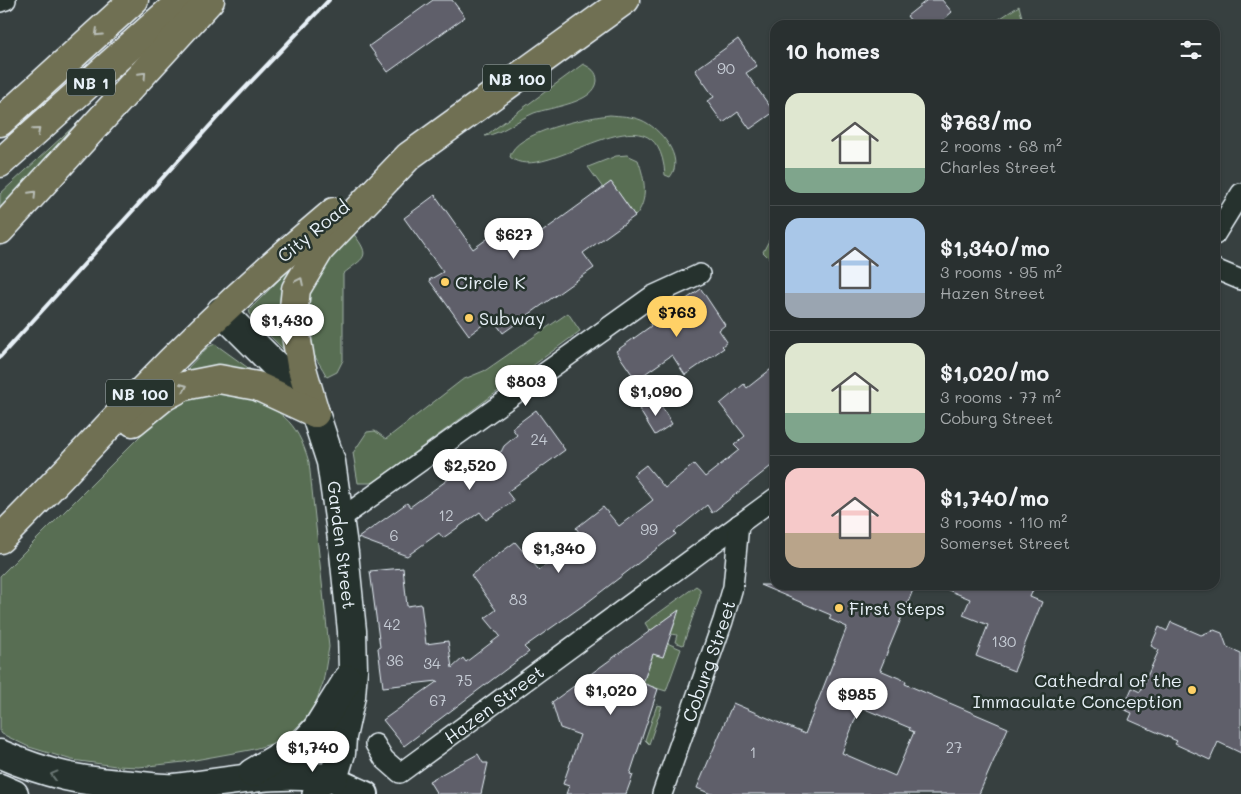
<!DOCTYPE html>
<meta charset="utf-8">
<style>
body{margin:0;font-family:Mali,sans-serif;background:#313838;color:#f1f3f6;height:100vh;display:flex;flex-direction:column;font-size:19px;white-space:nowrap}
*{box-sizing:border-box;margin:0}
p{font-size:16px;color:#a5a9ab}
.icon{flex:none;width:28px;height:28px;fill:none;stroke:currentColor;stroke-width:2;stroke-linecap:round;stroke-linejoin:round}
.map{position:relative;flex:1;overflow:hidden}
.sheet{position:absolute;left:770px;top:20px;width:450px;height:570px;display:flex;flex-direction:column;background:#293030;border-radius:15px;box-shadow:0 1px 4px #0004,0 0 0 1px #454b4c}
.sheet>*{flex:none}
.price{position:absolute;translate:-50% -42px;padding:0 11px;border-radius:18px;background:#fff;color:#222;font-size:16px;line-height:32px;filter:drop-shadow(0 1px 2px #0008)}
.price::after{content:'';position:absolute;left:50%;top:30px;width:15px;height:11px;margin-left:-8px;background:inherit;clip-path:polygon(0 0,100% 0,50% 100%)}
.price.current{background:#ffd166;color:#111}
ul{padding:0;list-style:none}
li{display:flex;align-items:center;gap:15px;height:125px;padding:0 15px}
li+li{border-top:1px solid #454b4c}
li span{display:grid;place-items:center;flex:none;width:140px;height:100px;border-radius:15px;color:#555}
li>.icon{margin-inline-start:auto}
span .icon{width:60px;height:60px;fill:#fffc;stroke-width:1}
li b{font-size:21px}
h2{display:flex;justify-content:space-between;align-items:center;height:60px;padding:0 15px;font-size:21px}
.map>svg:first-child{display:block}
.green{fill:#586e52;stroke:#a0b0a5}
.building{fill:#5f5e6b;stroke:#e8f1f8;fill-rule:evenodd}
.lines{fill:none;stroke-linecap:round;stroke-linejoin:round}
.minor-casing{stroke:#e8f1f8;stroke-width:22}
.tertiary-casing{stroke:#e8f1f8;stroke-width:28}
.secondary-casing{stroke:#e8f1f8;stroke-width:31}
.primary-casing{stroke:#e8f1f8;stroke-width:31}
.motorway-casing{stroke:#e8f1f8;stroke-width:31}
.minor{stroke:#26332d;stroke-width:19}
.tertiary{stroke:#26332d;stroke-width:24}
.secondary{stroke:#26332d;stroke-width:28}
.primary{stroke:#706f52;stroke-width:28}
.motorway{stroke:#706f52;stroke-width:28}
.rail{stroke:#e8f1f8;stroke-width:4}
.oneway{stroke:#b8bdb6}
.oneway2{stroke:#6a7674}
.poi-dot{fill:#ffd166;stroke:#26332d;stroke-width:2}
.labels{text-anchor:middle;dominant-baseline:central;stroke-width:5;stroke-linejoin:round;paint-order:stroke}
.number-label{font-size:15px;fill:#c6ccd5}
.shield{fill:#26332d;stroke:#aeb8bb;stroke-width:1}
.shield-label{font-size:16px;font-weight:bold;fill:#e8f1f8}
.street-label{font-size:18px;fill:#e8f1f8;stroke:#26332d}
.poi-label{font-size:18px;fill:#e8f1f8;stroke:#26332d;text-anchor:start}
</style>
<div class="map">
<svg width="1241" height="794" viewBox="0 0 1241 794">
<rect width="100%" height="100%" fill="#374040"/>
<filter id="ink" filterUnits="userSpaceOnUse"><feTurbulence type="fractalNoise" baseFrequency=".02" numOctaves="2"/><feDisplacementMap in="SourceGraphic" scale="10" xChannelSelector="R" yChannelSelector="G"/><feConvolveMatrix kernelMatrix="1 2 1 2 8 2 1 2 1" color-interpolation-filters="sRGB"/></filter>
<g filter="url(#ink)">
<g class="green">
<path d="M 1019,6 L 1024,25 L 990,25 Z"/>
<path d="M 583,64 C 591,68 597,71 597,81 C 595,103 551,107 534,113 C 517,120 503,133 485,136 Z"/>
<path d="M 112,91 L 0,214 L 0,194 Z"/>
<path d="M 610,115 C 620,116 631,116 641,120 C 659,127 686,158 670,177 L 665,175 C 658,76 545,189 510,157 C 513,132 589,117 610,115 Z"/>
<path d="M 627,155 L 638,160 C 645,179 649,201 635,216 L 611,182 L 603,188 L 588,167 L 616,156 Z"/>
<path d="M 775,229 L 775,264 L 763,252 Z"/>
<path d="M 353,233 C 373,259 363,257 343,274 L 343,360 L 337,372 L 327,377 C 322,367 314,357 310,346 C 295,298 322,265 353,233 Z"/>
<path d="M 297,262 L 285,351 L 251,317 L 249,310 Z"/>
<path d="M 568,313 L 580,331 L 373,483 L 358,483 L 353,453 L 367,432 L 375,431 L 386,439 L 462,380 L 486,370 Z"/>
<path d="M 215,344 L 251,370 L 250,374 L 186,375 L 184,372 L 208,347 Z"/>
<path d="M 242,392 C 281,412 296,418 309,462 L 329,647 L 323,683 L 316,702 L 305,719 L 290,734 L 271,744 L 250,750 L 184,762 L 139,767 L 116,766 L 72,760 L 29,747 L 0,733 L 0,576 L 165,411 L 195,394 Z"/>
<path d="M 696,586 L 700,589 L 700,596 L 683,645 L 675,642 L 677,635 L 671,634 L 677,617 L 672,615 L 650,631 L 645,623 Z"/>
<path d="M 667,643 L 681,649 L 666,691 L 643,684 L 653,654 L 663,657 Z"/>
<path d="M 657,705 L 662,706 L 649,744 L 645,740 Z"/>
</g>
<g class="building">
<path d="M 433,0 L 452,0 L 465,17 L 388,72 L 369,46 Z"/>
<path d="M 927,0 L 942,0 L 952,12 L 937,25 L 914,25 L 907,16 Z"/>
<path d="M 738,39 L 757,66 L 746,73 L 774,112 L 750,129 L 738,112 L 723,123 L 707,101 L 714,97 L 695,70 Z"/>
<path d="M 611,182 L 635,216 L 583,253 L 594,268 L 503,333 L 492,318 L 469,335 L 429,280 L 443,272 L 404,218 L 435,195 L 473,249 L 508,224 L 524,245 Z"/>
<path d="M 701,289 L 725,325 L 719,330 L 727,342 L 722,346 L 724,348 L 685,375 L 672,355 L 636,380 L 616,351 L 651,326 L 650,324 Z"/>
<path d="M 775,366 L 775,463 L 712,513 L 707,505 L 674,532 L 676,534 L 588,602 L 524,647 L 529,652 L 404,746 L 383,720 L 438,681 L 383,687 L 378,648 L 380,647 L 370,571 L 403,568 L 407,606 L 421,604 L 426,644 L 448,641 L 452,668 L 463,658 L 466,662 L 500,636 L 485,618 L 496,610 L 471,575 L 515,542 L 539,570 L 556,558 L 558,562 L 586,541 L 576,528 L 603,507 L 619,526 L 653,500 L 633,475 L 646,465 L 665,488 L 694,464 L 705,477 L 739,450 L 734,445 L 745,436 L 720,404 L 744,384 L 747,388 Z"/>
<path d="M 657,399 L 672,424 L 655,435 L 639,409 Z"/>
<path d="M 536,410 L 565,450 L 507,492 L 514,501 L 486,520 L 480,512 L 443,538 L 439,533 L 407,556 L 358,538 L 407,503 L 410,507 L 468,465 L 473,472 L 490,458 L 491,452 L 501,452 L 504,446 L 517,435 L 512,428 Z"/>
<path d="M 760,585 L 915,585 L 880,670 L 906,681 L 905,684 L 1008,728 L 979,794 L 711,794 L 697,788 L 733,703 L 805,734 L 847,627 L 829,619 L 831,615 ZM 860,707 L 910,728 L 909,730 L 914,732 L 895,776 L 842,753 Z"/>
<path d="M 936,585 L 1035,585 L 1030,597 L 1042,602 L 1014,671 L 976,656 L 988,625 L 963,615 L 970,599 Z"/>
<path d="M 679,610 L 663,657 L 653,654 L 643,683 L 658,689 L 630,774 L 633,775 L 626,794 L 566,794 L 569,786 L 563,784 L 580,735 L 560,728 L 552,702 Z"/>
<path d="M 1171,622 L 1201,635 L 1214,630 L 1222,633 L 1227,647 L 1241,653 L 1241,753 L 1218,742 L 1210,760 L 1175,744 L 1177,741 L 1129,720 L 1132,713 L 1123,709 L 1132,688 L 1140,692 L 1159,650 L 1151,646 L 1159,627 L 1167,631 Z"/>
<path d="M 478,754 L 483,763 L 488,763 L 481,794 L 437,794 L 429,781 Z"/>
</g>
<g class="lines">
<g class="minor-casing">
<g id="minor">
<path d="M 0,2 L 6,0"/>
<path d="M 1215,235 L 1241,193"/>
<path d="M 1215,269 L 1241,280"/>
<path d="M 340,519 L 652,296 L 700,274"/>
<path id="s1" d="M 375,744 L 384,759 L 400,773 L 775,498"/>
<path d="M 312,794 L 333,779"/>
<path id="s2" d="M 662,794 L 723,621 L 733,587 L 739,524"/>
</g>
</g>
<g class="tertiary-casing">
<path id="tertiary" d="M 333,779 L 366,794"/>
</g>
<g class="secondary-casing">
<g id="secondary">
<path d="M 0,754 C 49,775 79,781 132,785 C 146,786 161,789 174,788 C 230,782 277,770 333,779 L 341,753 L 342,737 L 351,696 L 353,670 L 352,631 L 344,553 L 331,462 L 315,413 L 279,369 L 221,311"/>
<path d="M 252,773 L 306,741 L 317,729 L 348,679"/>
<path d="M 0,788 L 14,794"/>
</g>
</g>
<g class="primary-casing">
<g id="primary">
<path d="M 315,413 L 301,365 L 293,317 L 296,289 L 320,249 L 409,156 L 625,0"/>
<path d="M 133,422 L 165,396 L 184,386 L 219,379 L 257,386 L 315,413"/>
<path d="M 0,539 C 48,492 93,442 139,394 C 201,329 266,269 334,212"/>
</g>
</g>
<g class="motorway-casing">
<g id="motorway">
<path d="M 0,122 L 134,0"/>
<path d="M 0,163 L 182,0"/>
<path d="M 0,230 L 210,0"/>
</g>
</g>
<use href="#minor" class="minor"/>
<use href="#tertiary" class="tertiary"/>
<use href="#secondary" class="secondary"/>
<use href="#primary" class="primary"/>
<use href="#motorway" class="motorway"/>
<path class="rail" d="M 0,357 L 225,109 L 329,0"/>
</g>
<defs><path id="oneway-chevron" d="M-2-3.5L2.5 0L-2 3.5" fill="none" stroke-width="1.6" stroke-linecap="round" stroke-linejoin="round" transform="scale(1.25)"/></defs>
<g class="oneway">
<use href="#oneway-chevron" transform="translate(98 33) rotate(137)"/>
<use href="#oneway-chevron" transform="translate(143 75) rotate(-47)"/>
<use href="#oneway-chevron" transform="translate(37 131) rotate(-41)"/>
<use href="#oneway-chevron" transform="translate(33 194) rotate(-47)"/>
<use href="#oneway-chevron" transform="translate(300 281) rotate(-64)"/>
<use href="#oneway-chevron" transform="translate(184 387) rotate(-23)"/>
</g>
<use class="oneway2" href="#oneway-chevron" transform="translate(54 775) rotate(-165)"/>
</g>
<g class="poi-dot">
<circle cx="445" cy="282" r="5"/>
<circle cx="469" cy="318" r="5"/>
<circle cx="839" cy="608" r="5"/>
<circle cx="1192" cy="690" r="5"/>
</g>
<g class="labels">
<g class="number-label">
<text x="726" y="68">90</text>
<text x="539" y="439">24</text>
<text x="446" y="515">12</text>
<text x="649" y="529">99</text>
<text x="394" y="535">6</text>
<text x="518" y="599">83</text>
<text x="392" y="624">42</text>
<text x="1004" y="641">130</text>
<text x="395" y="660">36</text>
<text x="432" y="663">34</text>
<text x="464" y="680">75</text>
<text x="438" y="700">67</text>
<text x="954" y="747">27</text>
<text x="753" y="752">1</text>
</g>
<g class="shield">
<rect x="483" y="64.5" width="68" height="27" rx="4"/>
<rect x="67" y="68.5" width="48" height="27" rx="4"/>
<rect x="106" y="379.5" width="68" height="27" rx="4"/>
</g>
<g class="shield-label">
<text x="517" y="78">NB 100</text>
<text x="91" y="82">NB 1</text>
<text x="140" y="393">NB 100</text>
</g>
<g class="street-label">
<text transform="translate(313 231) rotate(-39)">City Road</text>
<text transform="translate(342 545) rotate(83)">Garden Street</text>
<text stroke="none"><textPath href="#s2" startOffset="141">Coburg Street</textPath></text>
<text stroke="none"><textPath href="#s1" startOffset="155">Hazen Street</textPath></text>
</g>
<g class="poi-label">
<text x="455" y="282">Circle K</text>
<text x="479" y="318">Subway</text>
<text x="849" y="608">First Steps</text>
<text x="1182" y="680" text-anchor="end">Cathedral of the<tspan x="1182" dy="21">Immaculate Conception</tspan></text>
</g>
</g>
</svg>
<b class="price" style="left:514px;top:260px">$627</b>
<b class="price current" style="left:677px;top:338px">$763</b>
<b class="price" style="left:287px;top:346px">$1,430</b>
<b class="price" style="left:526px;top:407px">$803</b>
<b class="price" style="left:656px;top:417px">$1,090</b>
<b class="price" style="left:470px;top:491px">$2,520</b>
<b class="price" style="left:559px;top:574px">$1,340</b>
<b class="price" style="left:611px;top:716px">$1,020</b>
<b class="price" style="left:857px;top:720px">$985</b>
<b class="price" style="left:313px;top:773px">$1,740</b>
<section class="sheet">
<h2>10 homes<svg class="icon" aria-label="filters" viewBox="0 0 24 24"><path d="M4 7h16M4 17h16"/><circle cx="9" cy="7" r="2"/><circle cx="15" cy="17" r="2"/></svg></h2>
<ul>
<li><span style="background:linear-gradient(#dfe7d0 75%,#7fa58c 0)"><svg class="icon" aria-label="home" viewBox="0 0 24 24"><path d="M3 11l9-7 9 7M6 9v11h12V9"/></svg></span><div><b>$763/mo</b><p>2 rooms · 68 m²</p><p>Charles Street</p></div></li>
<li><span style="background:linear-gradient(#a9c7e8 75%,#9aa5b1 0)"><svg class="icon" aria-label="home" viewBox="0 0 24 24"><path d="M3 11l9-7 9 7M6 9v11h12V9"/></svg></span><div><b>$1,340/mo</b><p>3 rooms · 95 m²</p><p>Hazen Street</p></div></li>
<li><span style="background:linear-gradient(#dfe7d0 70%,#7fa58c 0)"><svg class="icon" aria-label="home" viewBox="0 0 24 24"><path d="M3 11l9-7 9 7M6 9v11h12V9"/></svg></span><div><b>$1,020/mo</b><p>3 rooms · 77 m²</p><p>Coburg Street</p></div></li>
<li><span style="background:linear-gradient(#f6c9c9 65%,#b9a48a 0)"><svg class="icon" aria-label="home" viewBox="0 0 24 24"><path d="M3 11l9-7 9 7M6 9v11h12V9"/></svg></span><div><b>$1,740/mo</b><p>3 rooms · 110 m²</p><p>Somerset Street</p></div></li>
</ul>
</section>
</div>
